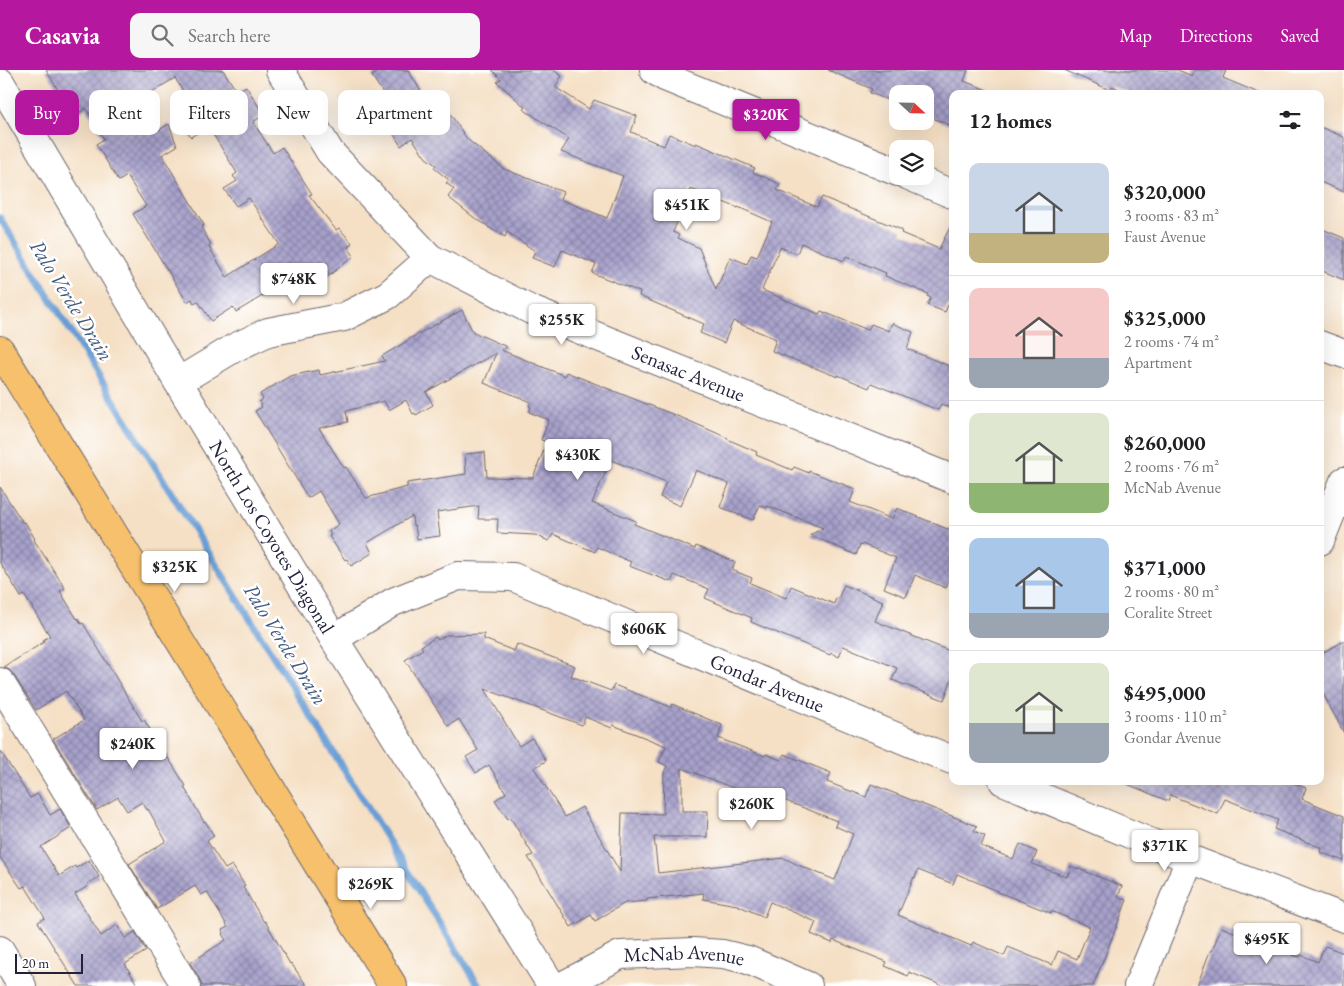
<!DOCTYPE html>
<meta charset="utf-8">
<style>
body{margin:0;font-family:"EB Garamond",serif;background:#f6f6f6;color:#202124;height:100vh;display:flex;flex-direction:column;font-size:19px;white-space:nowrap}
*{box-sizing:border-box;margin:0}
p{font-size:16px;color:#757577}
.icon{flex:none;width:28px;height:28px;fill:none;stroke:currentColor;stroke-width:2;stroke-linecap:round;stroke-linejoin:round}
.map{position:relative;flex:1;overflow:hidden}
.sheet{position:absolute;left:949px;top:20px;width:375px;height:695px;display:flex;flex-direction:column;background:#fff;border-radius:10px;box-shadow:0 5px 20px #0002}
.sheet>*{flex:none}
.top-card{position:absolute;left:15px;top:20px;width:475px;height:45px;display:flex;gap:10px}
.needle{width:32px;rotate:112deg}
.buttons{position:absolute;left:889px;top:15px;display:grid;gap:10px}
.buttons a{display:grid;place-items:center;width:45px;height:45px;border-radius:10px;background:#fff;box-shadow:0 5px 20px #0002;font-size:25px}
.scale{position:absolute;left:15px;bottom:12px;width:68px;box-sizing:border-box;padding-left:5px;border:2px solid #22223b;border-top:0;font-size:14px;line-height:18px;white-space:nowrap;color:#22223b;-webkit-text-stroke:4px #fff;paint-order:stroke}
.price{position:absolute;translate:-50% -42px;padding:0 11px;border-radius:5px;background:#fff;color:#222;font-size:16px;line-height:32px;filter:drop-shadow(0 1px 2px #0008)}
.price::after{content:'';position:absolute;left:50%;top:30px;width:15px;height:11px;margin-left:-8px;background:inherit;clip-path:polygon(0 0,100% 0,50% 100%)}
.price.selected{background:#b5179e;color:#fff}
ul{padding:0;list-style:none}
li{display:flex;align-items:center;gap:15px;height:125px;padding:0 20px}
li+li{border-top:1px solid #e0e0e0}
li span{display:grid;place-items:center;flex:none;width:140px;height:100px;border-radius:10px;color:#555}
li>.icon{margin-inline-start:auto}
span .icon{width:60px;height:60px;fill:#fffc;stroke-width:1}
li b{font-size:21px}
h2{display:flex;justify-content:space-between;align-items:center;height:60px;padding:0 20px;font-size:21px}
.pill{padding:0 18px;border-radius:10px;background:#fff;box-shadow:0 5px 20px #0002;font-size:18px;line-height:45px}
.pill.selected{background:#b5179e;color:#fff}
header{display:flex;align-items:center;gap:30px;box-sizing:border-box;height:70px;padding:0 25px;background:#b5179e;color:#fff}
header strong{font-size:24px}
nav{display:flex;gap:28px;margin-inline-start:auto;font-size:18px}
.search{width:350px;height:45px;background:#f6f6f6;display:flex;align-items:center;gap:12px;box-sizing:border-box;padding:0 18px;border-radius:10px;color:#757577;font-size:19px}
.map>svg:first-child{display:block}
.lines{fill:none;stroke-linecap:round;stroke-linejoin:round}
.stream{stroke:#679ed5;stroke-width:7}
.building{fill:url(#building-cross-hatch);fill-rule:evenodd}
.minor-casing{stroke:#6c646b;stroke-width:30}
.major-casing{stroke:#6c646b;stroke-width:30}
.minor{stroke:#fff;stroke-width:28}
.major{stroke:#f7c06c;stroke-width:28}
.labels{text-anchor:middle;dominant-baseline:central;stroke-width:5;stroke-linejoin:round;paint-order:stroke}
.street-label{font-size:20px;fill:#22223b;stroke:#fff}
.water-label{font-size:21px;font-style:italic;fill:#415a80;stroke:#fff}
</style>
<header>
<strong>Casavia</strong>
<div class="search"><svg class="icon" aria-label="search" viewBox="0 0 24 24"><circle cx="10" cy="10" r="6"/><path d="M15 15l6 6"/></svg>Search here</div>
<nav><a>Map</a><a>Directions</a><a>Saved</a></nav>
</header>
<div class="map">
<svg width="1344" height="916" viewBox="0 0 1344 916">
<defs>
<pattern id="building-cross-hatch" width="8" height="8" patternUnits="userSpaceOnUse" patternTransform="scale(1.25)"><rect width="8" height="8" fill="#a7a1cb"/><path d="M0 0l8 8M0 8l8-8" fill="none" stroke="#8883a6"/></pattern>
</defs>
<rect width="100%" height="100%" fill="#fff"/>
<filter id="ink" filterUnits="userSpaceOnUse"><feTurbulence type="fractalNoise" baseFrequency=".02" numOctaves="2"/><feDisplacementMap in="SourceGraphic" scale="10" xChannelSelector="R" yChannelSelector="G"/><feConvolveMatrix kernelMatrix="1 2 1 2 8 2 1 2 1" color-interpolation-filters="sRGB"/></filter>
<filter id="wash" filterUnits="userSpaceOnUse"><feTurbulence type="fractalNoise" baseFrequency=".0096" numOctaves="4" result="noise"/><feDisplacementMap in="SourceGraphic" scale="20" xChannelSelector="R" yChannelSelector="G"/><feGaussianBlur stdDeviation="1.12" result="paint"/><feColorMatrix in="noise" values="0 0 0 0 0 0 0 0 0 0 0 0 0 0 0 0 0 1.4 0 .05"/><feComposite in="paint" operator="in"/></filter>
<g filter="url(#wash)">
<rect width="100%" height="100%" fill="#f5e0c5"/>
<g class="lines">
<path class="stream" d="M 0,148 L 479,916"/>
</g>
<g id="blocks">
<g class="building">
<path d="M 46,0 L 223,0 L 237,22 L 246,16 L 264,45 L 253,52 L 273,83 L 282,77 L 312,124 L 309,125 L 336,160 L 339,158 L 352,173 L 348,177 L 354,186 L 327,207 L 326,206 L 322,209 L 308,192 L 279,216 L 236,242 L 233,237 L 211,251 L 198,231 L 194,233 L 192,229 L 187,232 L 133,144 L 146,136 L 127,106 L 119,111 L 118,110 L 96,74 L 104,69 L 86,38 L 74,46 ZM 175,8 L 194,39 L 179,48 L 191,67 L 208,56 L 237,103 L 233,106 L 237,111 L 224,119 L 236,136 L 249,128 L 279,174 L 227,207 L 209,177 L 211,175 L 201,157 L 204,155 L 162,85 L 177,76 L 169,54 L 159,60 L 140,29 Z"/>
<path d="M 382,0 L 408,0 L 436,46 L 447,39 L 467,69 L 504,99 L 563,122 L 560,129 L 607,148 L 623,106 L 561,82 L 569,69 L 523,39 L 525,37 L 497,12 L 501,9 L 492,0 L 553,0 L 562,6 L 555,17 L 589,39 L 594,30 L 637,46 L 631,62 L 664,76 L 669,64 L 696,75 L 696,73 L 755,98 L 753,102 L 780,114 L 777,120 L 817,137 L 822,127 L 902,160 L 901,163 L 939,179 L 952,153 L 952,237 L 948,235 L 945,242 L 927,235 L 931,228 L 927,226 L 928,224 L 885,206 L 886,203 L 846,186 L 844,191 L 801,173 L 797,184 L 780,177 L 762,220 L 819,244 L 821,241 L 868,260 L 871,254 L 889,261 L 892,253 L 913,262 L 907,279 L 952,297 L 952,339 L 941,334 L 938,340 L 871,313 L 869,318 L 838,305 L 838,307 L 792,289 L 772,281 L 776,269 L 733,251 L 724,273 L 700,263 L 704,254 L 639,226 L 640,222 L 592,203 L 596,194 L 562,180 L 555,197 L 532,188 L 535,181 L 507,162 L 505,167 L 488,157 L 488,156 L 476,149 L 448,127 L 454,119 L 446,113 L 449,110 L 434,98 L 436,95 L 426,88 L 412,68 L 401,76 L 375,35 L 386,28 L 372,6 ZM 691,119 L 738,138 L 738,137 L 772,152 L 757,187 L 751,185 L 747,194 L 730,187 L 716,220 L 699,178 L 678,168 L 679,165 L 673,162 Z"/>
<path d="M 828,0 L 968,0 L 964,11 L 995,23 L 952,24 L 952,56 L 925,45 L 925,24 L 898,24 L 898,34 L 870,23 L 872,19 Z"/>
<path d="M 1064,0 L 1178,0 L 1192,6 L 1194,0 L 1226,0 L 1223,8 L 1261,24 L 1130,24 L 1112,16 L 1110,20 Z"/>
<path d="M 1320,57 L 1344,67 L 1344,122 L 1320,112 Z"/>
<path d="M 1320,158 L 1344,168 L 1344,210 L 1320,200 Z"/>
<path d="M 462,240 L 473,262 L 507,277 L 501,280 L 565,306 L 566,302 L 687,350 L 728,368 L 727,369 L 757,382 L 756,385 L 792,400 L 794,397 L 809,403 L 809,401 L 855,419 L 850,432 L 892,449 L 897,438 L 952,461 L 952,501 L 946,518 L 915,505 L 906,527 L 884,518 L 896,488 L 862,474 L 861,476 L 860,475 L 856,485 L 810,465 L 823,458 L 768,436 L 767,438 L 760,435 L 753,450 L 720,437 L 729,414 L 696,400 L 680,436 L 660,427 L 666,412 L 611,390 L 592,433 L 636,451 L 634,454 L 695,479 L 696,476 L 735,492 L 732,500 L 752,508 L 750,513 L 786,528 L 791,516 L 834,534 L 836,528 L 838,529 L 844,515 L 883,531 L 875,551 L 952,582 L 952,608 L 944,630 L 892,610 L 897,598 L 846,577 L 843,576 L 839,587 L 831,583 L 830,585 L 751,552 L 752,548 L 705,528 L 709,519 L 674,505 L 671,512 L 629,496 L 631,492 L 597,477 L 595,482 L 553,464 L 549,471 L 535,465 L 497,463 L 498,449 L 478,449 L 479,436 L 437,442 L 440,466 L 417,469 L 415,455 L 413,456 L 412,446 L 367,473 L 372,483 L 351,496 L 347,489 L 345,490 L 329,466 L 331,465 L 329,461 L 339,454 L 319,421 L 308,428 L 255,341 L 262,337 L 259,332 L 263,329 L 260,324 L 290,306 L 319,300 L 320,305 L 385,291 L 382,286 L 409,270 L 409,269 ZM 496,283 L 484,313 L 531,332 L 529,336 L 531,337 L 529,342 L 549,350 L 541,370 L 547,372 L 533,408 L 487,407 L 485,382 L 465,384 L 466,404 L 407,413 L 407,417 L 366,428 L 346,397 L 344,398 L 319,358 L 348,352 L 346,341 L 384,331 L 389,340 L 406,330 L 413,344 L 415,343 L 416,345 L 433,335 L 426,322 Z"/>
<path d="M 0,417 L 23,453 L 25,452 L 35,469 L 34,470 L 65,518 L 60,521 L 77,549 L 78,548 L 81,554 L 83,553 L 142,651 L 144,650 L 186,716 L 184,717 L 204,752 L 205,751 L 214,766 L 207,771 L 225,799 L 232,795 L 245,816 L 243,817 L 264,852 L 265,851 L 290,894 L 291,893 L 307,916 L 202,916 L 199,908 L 190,893 L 226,870 L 222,864 L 224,863 L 222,860 L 228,857 L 207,822 L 201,825 L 195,816 L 157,839 L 129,794 L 166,771 L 148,739 L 147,740 L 142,732 L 127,741 L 118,727 L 97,740 L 53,669 L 84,650 L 66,621 L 36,640 L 13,604 L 8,599 L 5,598 L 4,597 L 44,572 L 43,570 L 50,566 L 24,525 L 21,527 L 0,493 Z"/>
<path d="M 484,564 L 484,569 L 514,581 L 517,574 L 575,596 L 571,606 L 611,621 L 614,615 L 671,637 L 672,634 L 722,655 L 718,668 L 765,686 L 766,684 L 781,690 L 784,684 L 831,703 L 827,712 L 866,727 L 871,714 L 977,756 L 974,761 L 985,766 L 981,776 L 1013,789 L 1020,774 L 1037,782 L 1032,794 L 1067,807 L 1071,796 L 1122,816 L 1118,827 L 1127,830 L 1093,916 L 943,916 L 909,902 L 908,906 L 885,896 L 887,892 L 833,870 L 832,873 L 811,864 L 816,852 L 770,832 L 764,847 L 737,835 L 703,829 L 704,823 L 647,829 L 647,831 L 625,833 L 595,851 L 591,845 L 571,857 L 528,787 L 533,785 L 510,747 L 508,749 L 495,730 L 506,723 L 489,695 L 476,703 L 466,687 L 478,680 L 459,649 L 448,656 L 405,590 L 423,579 L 421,576 L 436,567 L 438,570 L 446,565 ZM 485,619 L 582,655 L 585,647 L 612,658 L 613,655 L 666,676 L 659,692 L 667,696 L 664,703 L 663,744 L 622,743 L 620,802 L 582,737 L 565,747 L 534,698 L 546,691 L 532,668 L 519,676 ZM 682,698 L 767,731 L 769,726 L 781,731 L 781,729 L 837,751 L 835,756 L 853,764 L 835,810 L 798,795 L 784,788 L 658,803 L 654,767 L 707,767 L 708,741 L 682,741 ZM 918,800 L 953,814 L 957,804 L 998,821 L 998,822 L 1051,843 L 1051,841 L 1090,857 L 1077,889 L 1058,881 L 1052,895 L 1008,877 L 1004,886 L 973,872 L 971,876 L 898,845 L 914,807 L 915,808 Z"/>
<path d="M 1344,571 L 1344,663 L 1320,618 L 1320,584 Z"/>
<path d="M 0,680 L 30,728 L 38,724 L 50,745 L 60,739 L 71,758 L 41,777 L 59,806 L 75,796 L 76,798 L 89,790 L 99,807 L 87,814 L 88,816 L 75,824 L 101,866 L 117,855 L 125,868 L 135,862 L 146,881 L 125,894 L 138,916 L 78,916 L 38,852 L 45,848 L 25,816 L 21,818 L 0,787 Z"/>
<path d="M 1289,711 L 1306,718 L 1302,729 L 1344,746 L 1344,791 L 1320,782 L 1322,778 L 1274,759 L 1278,750 L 1225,729 L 1218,744 L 1170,725 L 1168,731 L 1122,712 Z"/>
<path d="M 1221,857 L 1296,886 L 1300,887 L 1301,885 L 1318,892 L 1325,876 L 1344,883 L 1344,916 L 1197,916 L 1210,881 L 1212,881 Z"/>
</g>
</g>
</g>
<g filter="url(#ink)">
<use href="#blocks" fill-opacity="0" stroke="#6c646b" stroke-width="1"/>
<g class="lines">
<g class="minor-casing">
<g id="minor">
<path id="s1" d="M 280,0 L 330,82 L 430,188 L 531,240 L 952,409"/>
<path d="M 654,0 L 665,7 L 898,102"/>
<path id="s2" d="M 0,12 L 178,312 L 334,569 L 552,916"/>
<path d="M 909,106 L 952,124"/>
<path d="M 1320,275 L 1344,284"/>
<path d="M 178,312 L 234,278 L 268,262 L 344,247 L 388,225 L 430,188"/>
<path d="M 1320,471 L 1344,411"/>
<path id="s3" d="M 334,569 L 393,532 L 458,506 L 513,507 L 952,690"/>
<path d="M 0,612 L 186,916"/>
<path d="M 1003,711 L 1190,789 L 1344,848"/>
<path d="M 0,880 L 22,916"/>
<path id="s4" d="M 562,916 L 620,885 L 693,882 L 723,884 L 748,890 L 808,916"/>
<path d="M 1138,916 L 1190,789"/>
</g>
</g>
<g class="major-casing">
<path id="major" d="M 0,280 L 393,916"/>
</g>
<use href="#minor" class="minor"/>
<use href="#major" class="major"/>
</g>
</g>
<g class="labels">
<g class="street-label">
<text stroke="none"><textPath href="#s1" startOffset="525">Senasac Avenue</textPath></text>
<text stroke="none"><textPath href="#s2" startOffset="530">North Los Coyotes Diagonal</textPath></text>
<text stroke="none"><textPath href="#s3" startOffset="470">Gondar Avenue</textPath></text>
<text stroke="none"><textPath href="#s4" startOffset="130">McNab Avenue</textPath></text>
</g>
<g class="water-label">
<text transform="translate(72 230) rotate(58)">Palo Verde Drain</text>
<text transform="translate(286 574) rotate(58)">Palo Verde Drain</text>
</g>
</g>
</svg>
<div class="buttons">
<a><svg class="needle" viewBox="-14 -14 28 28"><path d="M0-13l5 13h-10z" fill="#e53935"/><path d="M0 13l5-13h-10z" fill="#757577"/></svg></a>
<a><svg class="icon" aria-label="layers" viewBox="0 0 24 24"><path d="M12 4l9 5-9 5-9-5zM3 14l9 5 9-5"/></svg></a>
</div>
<div class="scale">20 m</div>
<b class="price selected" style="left:766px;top:71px">$320K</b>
<b class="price" style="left:687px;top:161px">$451K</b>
<b class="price" style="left:294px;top:235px">$748K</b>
<b class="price" style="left:562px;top:276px">$255K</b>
<b class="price" style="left:578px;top:411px">$430K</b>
<b class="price" style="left:175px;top:523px">$325K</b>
<b class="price" style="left:644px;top:585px">$606K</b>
<b class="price" style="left:133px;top:700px">$240K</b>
<b class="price" style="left:752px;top:760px">$260K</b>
<b class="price" style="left:1165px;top:802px">$371K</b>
<b class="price" style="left:371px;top:840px">$269K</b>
<b class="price" style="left:1267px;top:895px">$495K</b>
<div class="top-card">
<a class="pill selected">Buy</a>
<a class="pill">Rent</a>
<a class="pill">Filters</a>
<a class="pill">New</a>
<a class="pill">Apartment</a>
</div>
<section class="sheet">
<h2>12 homes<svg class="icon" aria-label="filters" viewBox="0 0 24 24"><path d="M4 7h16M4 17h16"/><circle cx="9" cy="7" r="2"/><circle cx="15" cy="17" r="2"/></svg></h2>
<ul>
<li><span style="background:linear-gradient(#c9d6e8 70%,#c2b280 0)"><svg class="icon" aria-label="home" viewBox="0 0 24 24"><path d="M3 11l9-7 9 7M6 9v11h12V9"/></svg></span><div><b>$320,000</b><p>3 rooms · 83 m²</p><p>Faust Avenue</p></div></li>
<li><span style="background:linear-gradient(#f6c9c9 70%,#9aa5b1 0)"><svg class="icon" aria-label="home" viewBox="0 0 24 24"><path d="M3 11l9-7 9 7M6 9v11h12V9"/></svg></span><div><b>$325,000</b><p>2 rooms · 74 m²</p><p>Apartment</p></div></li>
<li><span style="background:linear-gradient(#dfe7d0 70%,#8fb573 0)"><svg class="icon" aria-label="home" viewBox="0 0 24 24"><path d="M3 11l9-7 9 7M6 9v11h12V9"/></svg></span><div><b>$260,000</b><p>2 rooms · 76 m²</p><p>McNab Avenue</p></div></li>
<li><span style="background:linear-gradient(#a9c7e8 75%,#9aa5b1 0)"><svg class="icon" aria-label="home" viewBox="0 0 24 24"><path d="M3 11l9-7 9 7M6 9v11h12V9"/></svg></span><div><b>$371,000</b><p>2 rooms · 80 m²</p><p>Coralite Street</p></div></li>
<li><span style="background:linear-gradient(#dfe7d0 60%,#9aa5b1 0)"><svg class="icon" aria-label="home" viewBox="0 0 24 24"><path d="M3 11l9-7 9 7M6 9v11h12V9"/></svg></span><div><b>$495,000</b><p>3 rooms · 110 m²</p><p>Gondar Avenue</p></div></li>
</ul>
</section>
</div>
